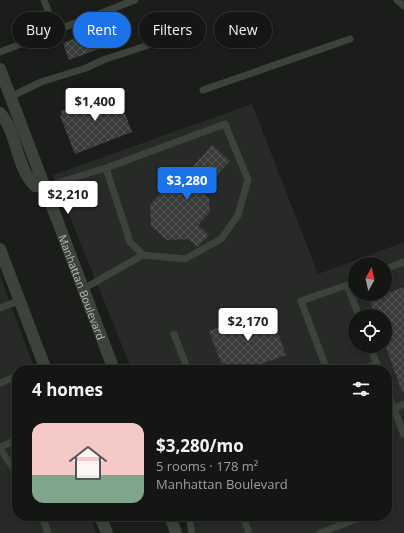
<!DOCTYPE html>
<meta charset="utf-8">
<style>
body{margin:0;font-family:"Open Sans",sans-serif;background:#1d1f1d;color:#f1f3f6;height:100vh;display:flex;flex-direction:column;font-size:15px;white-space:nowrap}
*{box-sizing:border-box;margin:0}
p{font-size:13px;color:#9d9fa0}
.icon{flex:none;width:22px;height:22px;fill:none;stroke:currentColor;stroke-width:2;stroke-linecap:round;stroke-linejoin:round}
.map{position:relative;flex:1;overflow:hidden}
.sheet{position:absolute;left:12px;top:365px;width:380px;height:156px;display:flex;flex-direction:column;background:#141614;border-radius:16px;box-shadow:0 2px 6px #0003,0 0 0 1px #333534}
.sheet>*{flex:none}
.guide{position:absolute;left:12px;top:12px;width:380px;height:36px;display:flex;gap:8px}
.needle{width:26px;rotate:8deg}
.tools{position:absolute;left:348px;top:257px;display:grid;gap:8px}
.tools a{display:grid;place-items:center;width:44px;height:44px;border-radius:50%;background:#141614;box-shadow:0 2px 6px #0003,0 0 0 1px #333534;font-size:20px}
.price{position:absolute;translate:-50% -34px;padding:0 9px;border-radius:4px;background:#fff;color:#222;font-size:13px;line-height:26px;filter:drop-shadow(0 1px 2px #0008)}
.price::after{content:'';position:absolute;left:50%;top:24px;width:12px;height:9px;margin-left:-6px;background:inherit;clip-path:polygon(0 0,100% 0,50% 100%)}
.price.current{background:#1a73e8;color:#fff}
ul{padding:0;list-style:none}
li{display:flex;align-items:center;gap:12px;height:100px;padding:0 20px}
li+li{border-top:1px solid #333534}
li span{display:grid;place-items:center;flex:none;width:112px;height:80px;border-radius:12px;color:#555}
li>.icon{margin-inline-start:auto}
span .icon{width:48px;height:48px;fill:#fffc;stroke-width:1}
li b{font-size:17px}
h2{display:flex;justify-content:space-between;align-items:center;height:48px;padding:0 20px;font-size:17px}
.chip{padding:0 14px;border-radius:18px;background:#141614;box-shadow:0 2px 6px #0003,0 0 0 1px #333534;font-size:14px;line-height:36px}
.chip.current{background:#1a73e8;color:#fff}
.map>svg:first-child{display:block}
.built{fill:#272a27;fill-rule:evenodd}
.building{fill:url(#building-cross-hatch)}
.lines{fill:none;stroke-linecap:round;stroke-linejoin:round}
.service{stroke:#3d423c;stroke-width:7}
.tertiary{stroke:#3d423c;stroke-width:12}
.labels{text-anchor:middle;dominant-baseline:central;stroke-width:3;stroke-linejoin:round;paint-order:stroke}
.street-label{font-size:11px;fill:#b3bcae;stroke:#161816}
</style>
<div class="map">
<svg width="404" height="533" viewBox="0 0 404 533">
<defs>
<pattern id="building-cross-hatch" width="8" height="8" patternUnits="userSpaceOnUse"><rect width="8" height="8" fill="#393c38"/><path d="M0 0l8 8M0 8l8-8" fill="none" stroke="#535652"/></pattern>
</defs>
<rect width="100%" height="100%" fill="#1b1d1b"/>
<g class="built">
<path d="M 252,104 L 318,274 L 404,242 L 404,533 L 197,533 L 191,516 L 387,516 L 387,370 L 132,370 L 53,175 ZM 355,264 L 385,264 L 385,294 L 355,294 ZM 355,316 L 385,316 L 385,346 L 355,346 Z"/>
<path d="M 0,276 L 35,370 L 17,370 L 17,516 L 90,516 L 96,533 L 0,533 Z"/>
</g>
<g class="building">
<path d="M 94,31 L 101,48 L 69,60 L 63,43 Z"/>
<path d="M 116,90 L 132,132 L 75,154 L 60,116 L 62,115 L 61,111 Z"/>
<path d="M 212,145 L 230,161 L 202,192 L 209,198 L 210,212 L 198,225 L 209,235 L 197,247 L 188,239 L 167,240 L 151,226 L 150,205 L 174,177 L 182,179 Z"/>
<path d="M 404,287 L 404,391 L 402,392 L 385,344 L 385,316 L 375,316 L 369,300 Z"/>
<path d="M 269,309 L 286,355 L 244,370 L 224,370 L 209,331 Z"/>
</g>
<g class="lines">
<g class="service">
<path d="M 44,0 L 55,30"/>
<path d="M 397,0 L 404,6"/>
<path d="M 0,52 L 135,0"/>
<path d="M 203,90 L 350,39"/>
<path d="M 10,97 L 41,82 L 86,68 L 103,60 L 182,34"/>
<path d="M 106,168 L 130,242 L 143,255"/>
<path d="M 44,187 L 106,168 L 225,124 L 248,180 L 238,215 L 221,239 L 185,259 L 143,255 L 83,289"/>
<path d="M 385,269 L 404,262"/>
<path d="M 0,308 L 19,301"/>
<path d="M 174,334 L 188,370"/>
<path d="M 370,346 L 379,370"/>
<path d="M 35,370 L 44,366"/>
<path d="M 327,370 L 301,301 L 347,285 L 359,316"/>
<path d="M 359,370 L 377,364"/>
<path d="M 0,383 L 17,376"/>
<path d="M 387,391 L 404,435"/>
<path d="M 387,411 L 404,404"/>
<path d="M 0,447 L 17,440"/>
<path d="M 0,449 L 17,473"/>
<path d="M 42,516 L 48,533"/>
<path d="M 189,516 L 192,533"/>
<path d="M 243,516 L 249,533"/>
<path d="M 320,533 L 364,516"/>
</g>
<g class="tertiary">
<path id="s1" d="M 0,69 L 114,370"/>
<path d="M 0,113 C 18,133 15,166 35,186 L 44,187"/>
<path d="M 0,249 L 46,370"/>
<path d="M 100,516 L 107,533"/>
<path d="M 170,516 L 176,533"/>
</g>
</g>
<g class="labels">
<g class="street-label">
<text stroke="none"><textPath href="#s1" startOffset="233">Manhattan Boulevard</textPath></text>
</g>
</g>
</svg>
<div class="tools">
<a><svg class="needle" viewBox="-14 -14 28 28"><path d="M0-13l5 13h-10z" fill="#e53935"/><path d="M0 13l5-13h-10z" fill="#9d9fa0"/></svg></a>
<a><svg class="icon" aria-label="locate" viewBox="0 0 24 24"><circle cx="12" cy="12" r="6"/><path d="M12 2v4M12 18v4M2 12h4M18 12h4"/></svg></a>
</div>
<b class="price" style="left:95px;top:122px">$1,400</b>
<b class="price current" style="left:187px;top:201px">$3,280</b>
<b class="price" style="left:68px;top:215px">$2,210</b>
<b class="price" style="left:248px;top:342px">$2,170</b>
<div class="guide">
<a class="chip">Buy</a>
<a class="chip current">Rent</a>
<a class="chip">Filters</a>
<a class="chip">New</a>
</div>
<section class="sheet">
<h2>4 homes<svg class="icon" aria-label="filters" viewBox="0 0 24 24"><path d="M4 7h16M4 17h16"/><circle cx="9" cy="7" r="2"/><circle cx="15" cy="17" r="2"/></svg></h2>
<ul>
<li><span style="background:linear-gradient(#f6c9c9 65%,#7fa58c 0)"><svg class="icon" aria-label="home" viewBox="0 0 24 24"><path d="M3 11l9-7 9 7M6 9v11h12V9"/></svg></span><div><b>$3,280/mo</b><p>5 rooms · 178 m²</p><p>Manhattan Boulevard</p></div></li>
</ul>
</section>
</div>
